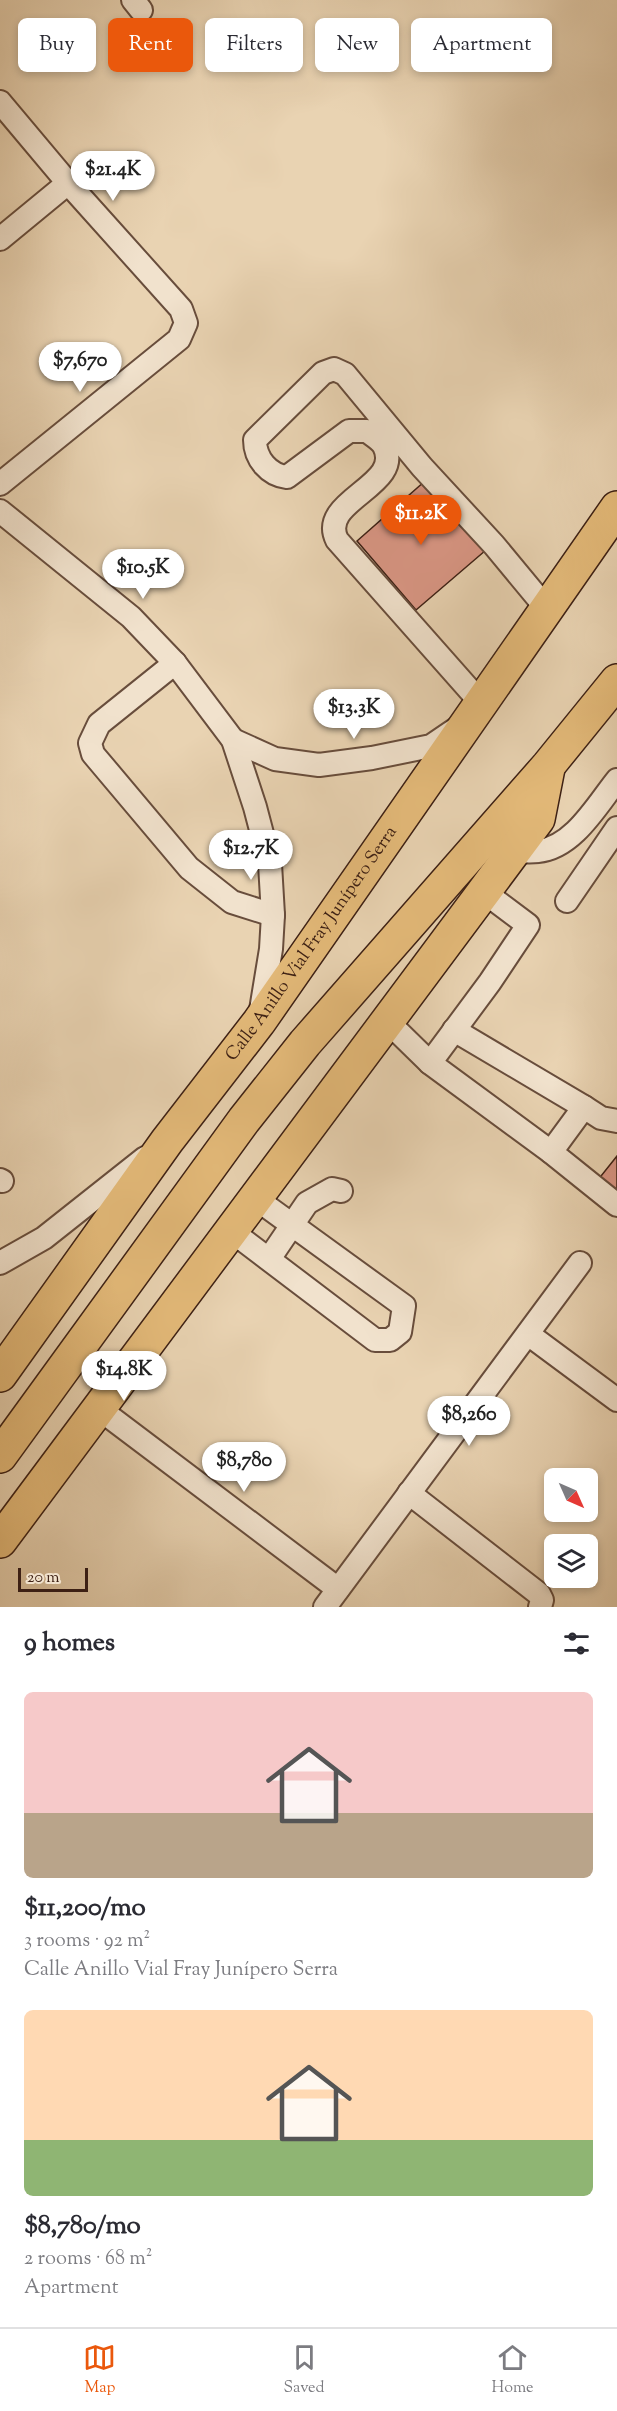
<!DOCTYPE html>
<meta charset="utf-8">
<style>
body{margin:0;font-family:"Sorts Mill Goudy",serif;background:#f2f2f3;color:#2b2b33;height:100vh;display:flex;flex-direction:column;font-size:22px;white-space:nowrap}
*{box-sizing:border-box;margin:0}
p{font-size:20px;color:#7c7c81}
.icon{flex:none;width:33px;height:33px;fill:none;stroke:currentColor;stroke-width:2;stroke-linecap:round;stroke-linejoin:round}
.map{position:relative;height:1607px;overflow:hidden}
.drawer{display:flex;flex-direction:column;background:#fff;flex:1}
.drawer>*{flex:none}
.guide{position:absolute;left:18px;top:18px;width:582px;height:54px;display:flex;gap:12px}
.needle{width:39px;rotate:135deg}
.tools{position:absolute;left:544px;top:1468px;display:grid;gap:12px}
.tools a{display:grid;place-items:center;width:54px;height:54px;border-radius:9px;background:#fff;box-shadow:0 3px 9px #0003;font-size:30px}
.scale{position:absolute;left:18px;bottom:15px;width:70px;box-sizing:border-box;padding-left:6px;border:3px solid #3d2014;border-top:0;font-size:16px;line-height:21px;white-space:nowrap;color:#3d2014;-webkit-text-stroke:4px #f1e2cd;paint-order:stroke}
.price{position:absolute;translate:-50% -51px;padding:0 14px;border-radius:21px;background:#fff;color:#222;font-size:20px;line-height:39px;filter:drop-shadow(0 2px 3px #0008)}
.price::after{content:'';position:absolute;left:50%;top:36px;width:18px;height:14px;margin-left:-9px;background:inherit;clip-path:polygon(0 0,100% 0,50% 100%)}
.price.current{background:#ea580c;color:#fff}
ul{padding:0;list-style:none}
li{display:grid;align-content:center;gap:12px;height:318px;padding:0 24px}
li span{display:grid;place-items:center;height:186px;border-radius:9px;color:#555}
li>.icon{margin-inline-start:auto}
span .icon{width:108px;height:108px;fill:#fffc;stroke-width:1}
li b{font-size:26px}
h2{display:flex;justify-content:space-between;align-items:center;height:72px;padding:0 24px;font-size:26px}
.chip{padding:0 21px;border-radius:9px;background:#fff;box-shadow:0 3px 9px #0003;font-size:21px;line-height:54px}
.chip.current{background:#ea580c;color:#fff}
.menu{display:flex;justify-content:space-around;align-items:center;height:84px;border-top:2px solid #e1e1e2;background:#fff;font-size:16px;color:#7c7c81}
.menu a{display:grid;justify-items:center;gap:3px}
.menu .current{color:#ea580c}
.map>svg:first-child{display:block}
.building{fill:#d99684;stroke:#3d2014;stroke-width:1.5}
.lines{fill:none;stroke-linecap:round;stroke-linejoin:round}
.minor-casing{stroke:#684d3c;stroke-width:26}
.highway-casing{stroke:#3d2014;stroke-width:36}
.minor{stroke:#f1e2cd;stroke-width:22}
.highway{stroke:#e4ba79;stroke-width:33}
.labels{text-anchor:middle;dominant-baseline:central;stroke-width:4.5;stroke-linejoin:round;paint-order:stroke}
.street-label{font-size:18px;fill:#3d2014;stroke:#f1e2cd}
</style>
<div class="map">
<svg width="617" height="1607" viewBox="0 0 617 1607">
<rect width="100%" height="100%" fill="#e9d3b2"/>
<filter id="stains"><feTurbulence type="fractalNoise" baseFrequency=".00333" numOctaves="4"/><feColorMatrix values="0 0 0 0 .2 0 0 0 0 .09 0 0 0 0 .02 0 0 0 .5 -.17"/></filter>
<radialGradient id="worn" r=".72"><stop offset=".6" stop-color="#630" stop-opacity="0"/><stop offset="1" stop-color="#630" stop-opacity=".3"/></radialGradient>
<g class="building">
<path d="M 425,481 L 486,550 L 416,610 L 357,541 Z"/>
<path d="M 617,1156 L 617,1204 L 593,1186 Z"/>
</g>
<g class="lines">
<g class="minor-casing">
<g id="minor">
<path d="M 133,0 L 141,10"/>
<path d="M 0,102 L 68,183 L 181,309 L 186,323 L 179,339 L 0,484"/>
<path d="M 0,239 L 68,183"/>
<path d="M 0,511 L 131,617 L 175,663 L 233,740 L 255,807 L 270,864 L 273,915 L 271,949 L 260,1016"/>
<path d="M 175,663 L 99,724 L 90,743 L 93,754 L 189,868 L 232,902 L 273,915"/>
<path d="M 482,704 L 337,540 C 317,500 405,486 384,446 C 381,440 372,435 367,431 L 349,431 L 287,477 C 269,475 255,459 255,440 L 323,373 L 334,369 L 345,374 L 422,467 L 494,545 L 547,609"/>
<path d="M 233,740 L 275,759 L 319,765 L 372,758 L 431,746 L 456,729"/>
<path d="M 514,851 C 522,851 530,852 538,851 C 573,848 597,805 617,780"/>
<path d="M 484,892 L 528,925 L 490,982 L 430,1063 L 551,1152"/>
<path d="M 567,901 L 617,828"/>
<path d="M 387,1021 L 430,1063"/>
<path d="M 454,1030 L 584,1107"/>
<path d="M 617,1121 L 601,1118 L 584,1107 L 551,1152 L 617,1205"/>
<path d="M 0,1180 L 2,1181"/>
<path d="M 230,1230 L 375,1340 L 390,1340 L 400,1332 L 404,1306 L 255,1198"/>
<path d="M 269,1259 L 307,1203 L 332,1189 L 341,1191"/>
<path d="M 0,1263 L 44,1238 L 145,1158"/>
<path d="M 528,1334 L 617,1400"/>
<path d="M 98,1408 L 338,1589"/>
<path d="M 409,1493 L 539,1594 L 542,1600 L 540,1607"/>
<path d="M 325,1607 L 580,1263"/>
</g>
</g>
<g class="highway-casing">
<g id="highway">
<path id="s1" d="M 0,1375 L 167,1141 L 259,1022 L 617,508"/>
<path d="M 0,1456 L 244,1120 L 305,1043 L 548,766 L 617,681"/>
<path d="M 0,1541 L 538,819 L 548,768"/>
</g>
</g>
<use href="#minor" class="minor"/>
<use href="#highway" class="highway"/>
</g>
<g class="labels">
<g class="street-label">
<text stroke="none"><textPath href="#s1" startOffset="532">Calle Anillo Vial Fray Junípero Serra</textPath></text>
</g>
</g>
<rect width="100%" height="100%" filter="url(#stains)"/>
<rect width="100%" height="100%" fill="url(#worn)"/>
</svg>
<div class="tools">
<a><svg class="needle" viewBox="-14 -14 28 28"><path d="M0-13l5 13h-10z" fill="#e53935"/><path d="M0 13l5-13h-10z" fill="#7c7c81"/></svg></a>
<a><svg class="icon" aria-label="layers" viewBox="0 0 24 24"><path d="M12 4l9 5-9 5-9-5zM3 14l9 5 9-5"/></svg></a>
</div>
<div class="scale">20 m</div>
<b class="price" style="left:113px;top:202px">$21.4K</b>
<b class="price" style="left:80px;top:393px">$7,670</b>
<b class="price current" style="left:421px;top:546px">$11.2K</b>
<b class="price" style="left:143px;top:600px">$10.5K</b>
<b class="price" style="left:354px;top:740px">$13.3K</b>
<b class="price" style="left:251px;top:881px">$12.7K</b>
<b class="price" style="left:124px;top:1402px">$14.8K</b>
<b class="price" style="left:469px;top:1447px">$8,260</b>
<b class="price" style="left:244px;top:1493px">$8,780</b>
<div class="guide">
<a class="chip">Buy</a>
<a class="chip current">Rent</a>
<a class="chip">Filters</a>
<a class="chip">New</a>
<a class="chip">Apartment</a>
</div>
</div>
<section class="drawer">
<h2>9 homes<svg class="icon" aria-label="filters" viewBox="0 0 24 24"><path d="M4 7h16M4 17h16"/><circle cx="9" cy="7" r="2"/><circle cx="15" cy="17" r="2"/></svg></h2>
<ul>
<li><span style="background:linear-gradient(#f6c9c9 65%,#b9a48a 0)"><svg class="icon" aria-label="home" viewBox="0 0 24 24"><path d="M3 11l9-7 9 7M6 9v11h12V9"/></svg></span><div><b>$11,200/mo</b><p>3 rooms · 92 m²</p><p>Calle Anillo Vial Fray Junípero Serra</p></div></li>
<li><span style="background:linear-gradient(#ffd9b3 70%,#8fb573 0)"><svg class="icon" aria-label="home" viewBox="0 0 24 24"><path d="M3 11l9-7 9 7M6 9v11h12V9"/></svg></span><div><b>$8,780/mo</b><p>2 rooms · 68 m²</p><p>Apartment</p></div></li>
</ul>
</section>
<nav class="menu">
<a class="current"><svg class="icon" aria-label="map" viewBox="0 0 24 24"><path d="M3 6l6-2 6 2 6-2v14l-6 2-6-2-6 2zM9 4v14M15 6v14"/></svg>Map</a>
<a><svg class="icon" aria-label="saved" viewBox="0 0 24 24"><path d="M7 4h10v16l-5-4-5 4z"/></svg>Saved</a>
<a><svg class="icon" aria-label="home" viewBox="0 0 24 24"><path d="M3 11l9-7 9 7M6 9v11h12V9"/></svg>Home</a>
</nav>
